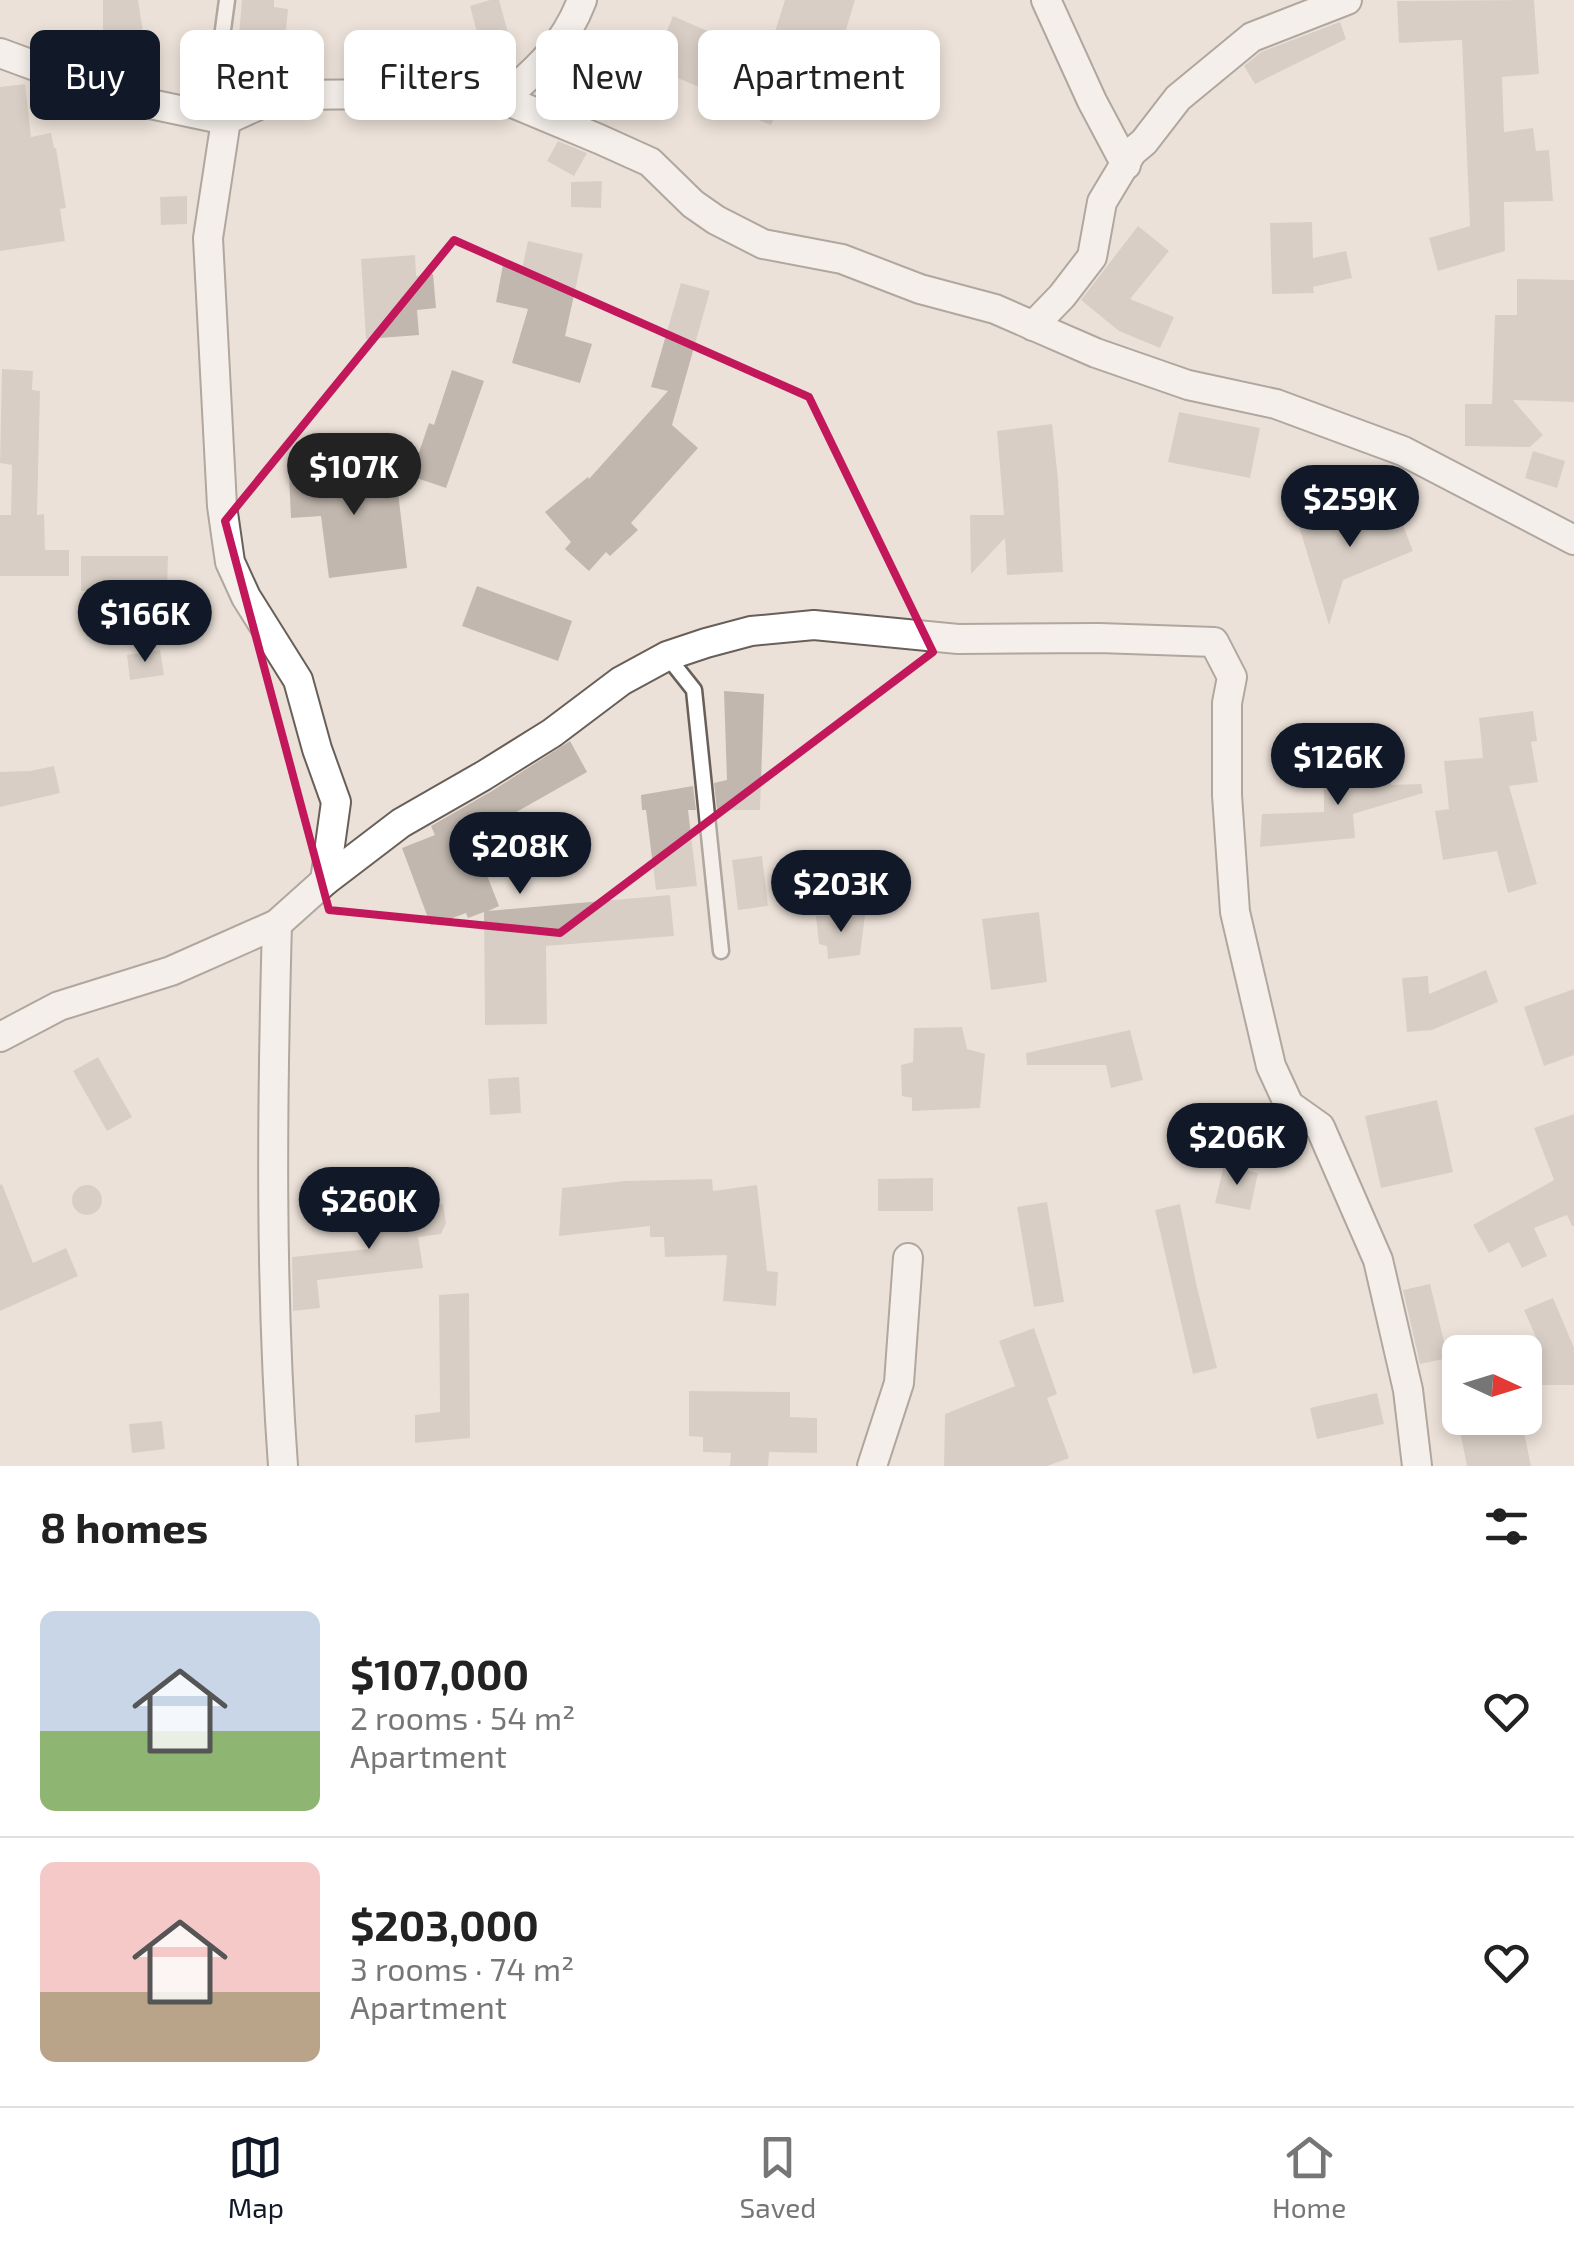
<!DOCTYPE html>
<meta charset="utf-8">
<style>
body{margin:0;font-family:"Exo 2",sans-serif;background:#f6f6f6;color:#222;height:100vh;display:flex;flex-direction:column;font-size:38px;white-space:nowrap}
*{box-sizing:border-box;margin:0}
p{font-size:32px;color:#767676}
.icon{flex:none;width:55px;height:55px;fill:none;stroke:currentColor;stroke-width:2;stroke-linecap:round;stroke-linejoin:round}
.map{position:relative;height:1466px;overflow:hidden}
.side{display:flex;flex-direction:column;background:#fff;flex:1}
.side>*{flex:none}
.guide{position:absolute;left:30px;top:30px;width:1000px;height:90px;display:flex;gap:20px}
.needle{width:65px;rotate:94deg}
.tools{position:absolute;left:1442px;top:1335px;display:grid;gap:20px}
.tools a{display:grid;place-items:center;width:100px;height:100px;border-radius:15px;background:#fff;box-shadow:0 5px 15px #0003;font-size:50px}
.price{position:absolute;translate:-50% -85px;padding:0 22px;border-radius:35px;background:#111827;color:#fff;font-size:32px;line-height:65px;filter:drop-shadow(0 2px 5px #0008)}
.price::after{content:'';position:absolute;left:50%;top:60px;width:30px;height:22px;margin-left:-15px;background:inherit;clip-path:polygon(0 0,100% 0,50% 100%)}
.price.on{background:#222;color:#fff}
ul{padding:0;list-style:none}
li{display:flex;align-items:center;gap:30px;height:250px;padding:0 40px}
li+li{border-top:2px solid #e0e0e0}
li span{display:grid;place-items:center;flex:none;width:280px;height:200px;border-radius:15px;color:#555}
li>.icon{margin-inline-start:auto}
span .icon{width:120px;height:120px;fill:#fffc;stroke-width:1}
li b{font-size:42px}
h2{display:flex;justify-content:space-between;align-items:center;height:120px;padding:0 40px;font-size:42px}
.pill{padding:0 35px;border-radius:15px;background:#fff;box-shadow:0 5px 15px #0003;font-size:35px;line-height:90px}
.pill.on{background:#111827;color:#fff}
.menu{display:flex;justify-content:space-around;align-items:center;height:140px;border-top:2px solid #e0e0e0;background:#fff;font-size:28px;color:#767676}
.menu a{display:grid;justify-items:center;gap:5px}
.menu .on{color:#111827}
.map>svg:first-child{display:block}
.building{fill:#c1b7ae}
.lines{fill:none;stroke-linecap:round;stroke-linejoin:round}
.lane-casing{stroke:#685f58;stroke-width:19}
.street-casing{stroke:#685f58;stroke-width:32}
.lane{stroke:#fff;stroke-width:14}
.street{stroke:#fff;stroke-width:28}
.marked{fill:none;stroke:#c2185b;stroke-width:8;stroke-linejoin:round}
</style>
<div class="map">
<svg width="1574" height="1466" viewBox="0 0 1574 1466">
<rect width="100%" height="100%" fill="#ebe1d8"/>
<g class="building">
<path d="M 103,0 L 138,0 L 144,38 L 144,67 L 103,67 Z"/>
<path d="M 242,0 L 274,0 L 274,7 L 288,9 L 283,62 L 237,59 Z"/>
<path d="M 490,0 L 499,0 L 512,47 L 483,55 L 470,6 Z"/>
<path d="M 785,0 L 855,0 L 842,43 L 808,32 L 771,125 L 743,114 L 746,107 L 652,67 L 673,16 L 767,57 Z"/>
<path d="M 1534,0 L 1539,74 L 1502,77 L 1504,132 L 1533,128 L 1536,151 L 1549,150 L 1553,201 L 1504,202 L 1505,251 L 1438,271 L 1429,238 L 1470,226 L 1462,40 L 1399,43 L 1397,1 Z"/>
<path d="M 1340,22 L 1346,39 L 1255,84 L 1244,66 L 1261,52 Z"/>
<path d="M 25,84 L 31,137 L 51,133 L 54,148 L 56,148 L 66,208 L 60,209 L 65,241 L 0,251 L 0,87 Z"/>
<path d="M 558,141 L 587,153 L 574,176 L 547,161 Z"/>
<path d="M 602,181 L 601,208 L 571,207 L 571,182 Z"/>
<path d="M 187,196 L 187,224 L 161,225 L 160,197 Z"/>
<path d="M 1312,222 L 1313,258 L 1346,251 L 1352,278 L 1313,287 L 1314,293 L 1272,294 L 1270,223 Z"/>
<path d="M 1138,226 L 1169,251 L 1130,299 L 1174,317 L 1160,348 L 1119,331 L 1081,300 Z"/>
<path d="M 528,241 L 583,254 L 565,336 L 592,344 L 580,383 L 512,363 L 528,309 L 496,302 L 503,265 L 522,269 Z"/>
<path d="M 415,255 L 416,276 L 433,274 L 436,308 L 417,310 L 419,335 L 366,339 L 361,259 Z"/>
<path d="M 1517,279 L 1574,280 L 1574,402 L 1513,400 L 1543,435 L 1530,447 L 1465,446 L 1465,404 L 1492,404 L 1495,315 L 1517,315 Z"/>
<path d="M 681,283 L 710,291 L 672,425 L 698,448 L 631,523 L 638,530 L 610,556 L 606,552 L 589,571 L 565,549 L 571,542 L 545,512 L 588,477 L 589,479 L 668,391 L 651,387 Z"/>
<path d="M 2,369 L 33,371 L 32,390 L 40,391 L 37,515 L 44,514 L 45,550 L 69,550 L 69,576 L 0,576 L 0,515 L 11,515 L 12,465 L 0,463 Z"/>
<path d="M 452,370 L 484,381 L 446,488 L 411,476 L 429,423 L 434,425 Z"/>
<path d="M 1179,412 L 1260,428 L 1250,478 L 1168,462 Z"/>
<path d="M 1052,424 L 1058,479 L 1063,572 L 1007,575 L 1005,538 L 971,574 L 970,515 L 1004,515 L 997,431 Z"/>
<path d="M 1533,451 L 1565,461 L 1557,488 L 1525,478 Z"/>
<path d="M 395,467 L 407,568 L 329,578 L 321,516 L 291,518 L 289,473 Z"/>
<path d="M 1397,510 L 1413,551 L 1343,580 L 1329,625 L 1298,523 L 1334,511 L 1341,533 Z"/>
<path d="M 81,556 L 168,556 L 167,592 L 81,591 Z"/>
<path d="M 477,586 L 572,621 L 558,661 L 462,626 Z"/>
<path d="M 160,650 L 164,675 L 130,680 L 127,655 Z"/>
<path d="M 724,691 L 764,694 L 760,810 L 717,810 L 714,783 L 727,780 Z"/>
<path d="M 1533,711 L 1537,741 L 1531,742 L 1538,782 L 1509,786 L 1537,884 L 1508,893 L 1497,851 L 1443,860 L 1435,811 L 1449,809 L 1444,761 L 1483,758 L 1479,718 Z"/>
<path d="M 570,741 L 587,772 L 472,837 L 499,906 L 488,911 L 670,895 L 674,936 L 546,946 L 547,1024 L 485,1025 L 484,912 L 468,918 L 466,913 L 431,926 L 402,848 L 435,835 L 431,826 L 492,791 Z"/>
<path d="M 1381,751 L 1391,785 L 1421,784 L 1423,793 L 1353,814 L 1355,838 L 1260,847 L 1262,814 L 1324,812 L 1324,788 L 1362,786 L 1354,760 Z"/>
<path d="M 54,766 L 60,793 L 0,807 L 0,772 L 30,771 Z"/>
<path d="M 693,786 L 696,810 L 688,810 L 697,886 L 656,890 L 646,810 L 642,810 L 641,795 Z"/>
<path d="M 762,856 L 768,906 L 738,910 L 732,860 Z"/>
<path d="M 1039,912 L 1047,982 L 991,990 L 982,919 Z"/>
<path d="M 865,915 L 860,955 L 828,959 L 827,946 L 819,944 L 816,916 Z"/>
<path d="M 1486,970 L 1498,1002 L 1432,1030 L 1407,1032 L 1402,978 L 1428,976 L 1429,994 Z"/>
<path d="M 1574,989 L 1574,1055 L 1544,1066 L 1524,1007 Z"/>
<path d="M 962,1027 L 967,1049 L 985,1054 L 980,1108 L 912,1111 L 912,1098 L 902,1096 L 901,1065 L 913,1062 L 914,1028 Z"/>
<path d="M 1130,1030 L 1143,1080 L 1111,1088 L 1106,1065 L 1027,1065 L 1026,1053 Z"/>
<path d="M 98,1057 L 132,1117 L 107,1131 L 73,1071 Z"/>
<path d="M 519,1077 L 521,1113 L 490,1115 L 488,1079 Z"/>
<path d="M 1437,1100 L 1453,1172 L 1381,1188 L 1365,1116 Z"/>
<path d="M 1574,1114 L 1574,1226 L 1572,1226 L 1567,1215 L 1534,1228 L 1547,1256 L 1522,1268 L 1509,1242 L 1489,1253 L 1473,1225 L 1554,1180 L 1534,1128 Z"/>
<path d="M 1224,1165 L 1258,1173 L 1250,1210 L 1215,1203 Z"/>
<path d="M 933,1178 L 933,1211 L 878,1211 L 878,1179 Z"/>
<path d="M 712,1179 L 713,1191 L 757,1185 L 767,1271 L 778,1272 L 776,1306 L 723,1301 L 727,1255 L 665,1257 L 664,1237 L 650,1237 L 650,1226 L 559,1236 L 562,1188 L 625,1181 Z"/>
<path d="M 2,1184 L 33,1263 L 66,1248 L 78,1276 L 0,1311 L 0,1185 Z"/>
<circle cx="87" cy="1200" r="15"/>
<path d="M 1047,1202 L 1064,1302 L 1034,1307 L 1017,1207 Z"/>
<path d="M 443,1204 L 446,1223 L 441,1234 L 418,1237 L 423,1268 L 317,1280 L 320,1308 L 293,1311 L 292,1257 L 369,1249 L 364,1215 Z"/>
<path d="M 1180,1204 L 1196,1283 L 1217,1368 L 1193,1374 L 1155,1210 Z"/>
<path d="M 1430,1284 L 1448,1358 L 1420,1364 L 1403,1290 Z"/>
<path d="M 469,1293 L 470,1438 L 415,1443 L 415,1415 L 440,1412 L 439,1295 Z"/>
<path d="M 1553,1298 L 1574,1348 L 1574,1385 L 1540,1385 L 1540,1346 L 1524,1310 Z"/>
<path d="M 1034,1328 L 1057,1394 L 1047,1398 L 1069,1458 L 1047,1466 L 944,1466 L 945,1414 L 1015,1386 L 999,1341 Z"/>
<path d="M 689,1391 L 790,1392 L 790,1417 L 817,1418 L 817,1453 L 769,1452 L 768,1466 L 730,1466 L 731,1453 L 703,1452 L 703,1437 L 689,1436 Z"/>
<path d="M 1377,1393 L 1384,1424 L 1317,1439 L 1310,1408 Z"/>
<path d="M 1478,1418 L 1521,1418 L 1531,1466 L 1467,1466 L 1458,1421 Z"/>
<path d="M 162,1421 L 165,1449 L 132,1453 L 129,1424 Z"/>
</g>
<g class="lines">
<g class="lane-casing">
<g id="lane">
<path d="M 211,118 L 227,0"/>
<path d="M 667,656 L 694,690 L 721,951"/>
</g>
</g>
<g class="street-casing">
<g id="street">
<path d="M 1046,0 L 1092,101 L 1126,165"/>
<path d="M 0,53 L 122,98 L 226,120 L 281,95 L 400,94 L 503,99 L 599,139 L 650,162 L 693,204 L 716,220 L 763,244 L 842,259 L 920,289 L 995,309 L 1096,353 L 1188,385 L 1276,404 L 1403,451 L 1574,540"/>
<path d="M 503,99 C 538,69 565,45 582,0"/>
<path d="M 226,120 L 208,238 L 222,506 L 230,562 L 246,597 L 298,680 L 317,749 L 336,802 L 325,881"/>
<path d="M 1033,326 L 1062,296 L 1092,257 L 1102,202 L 1132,152 L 1144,142 L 1178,98 L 1252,37 L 1347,0"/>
<path d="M 277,924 C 272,1105 270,1286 283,1466"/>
<path d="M 0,1037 L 59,1006 L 171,971 L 277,924 L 325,881 L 401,823 L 483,776 L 552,733 L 621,681 L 667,656 L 706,643 L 751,631 L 814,625 L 958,639 L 1099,638 L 1214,642 L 1232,677 L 1227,703 L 1227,795 L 1235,912 L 1271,1066 L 1289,1105 L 1320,1127 L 1378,1260 L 1408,1390 L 1417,1466"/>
<path d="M 872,1466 L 899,1383 L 908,1258"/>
</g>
</g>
<use href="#lane" class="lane"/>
<use href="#street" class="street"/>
</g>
<path d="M0 0H1574V1466H0ZM 454,240 L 809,397 L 933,652 L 560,933 L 329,910 L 225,521 Z" fill="#ebe1d8" fill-opacity=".55" fill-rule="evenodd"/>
<path class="marked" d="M 454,240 L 809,397 L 933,652 L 560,933 L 329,910 L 225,521 Z"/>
</svg>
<div class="tools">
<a><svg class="needle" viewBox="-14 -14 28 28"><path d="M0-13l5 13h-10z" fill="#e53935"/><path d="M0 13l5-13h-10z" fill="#767676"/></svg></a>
</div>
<b class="price on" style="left:354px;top:518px">$107K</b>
<b class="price" style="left:1350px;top:550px">$259K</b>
<b class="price" style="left:145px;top:665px">$166K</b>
<b class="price" style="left:1338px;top:808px">$126K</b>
<b class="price" style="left:520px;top:897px">$208K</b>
<b class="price" style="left:841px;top:935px">$203K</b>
<b class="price" style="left:1237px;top:1188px">$206K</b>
<b class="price" style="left:369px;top:1252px">$260K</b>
<div class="guide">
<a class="pill on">Buy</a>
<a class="pill">Rent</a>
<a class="pill">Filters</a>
<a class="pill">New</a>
<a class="pill">Apartment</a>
</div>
</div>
<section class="side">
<h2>8 homes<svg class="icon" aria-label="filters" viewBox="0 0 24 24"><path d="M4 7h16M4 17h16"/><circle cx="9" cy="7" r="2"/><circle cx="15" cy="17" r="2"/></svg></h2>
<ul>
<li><span style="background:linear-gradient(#c9d6e8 60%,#8fb573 0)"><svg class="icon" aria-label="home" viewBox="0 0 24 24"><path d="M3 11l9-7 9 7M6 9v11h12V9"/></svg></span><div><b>$107,000</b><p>2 rooms · 54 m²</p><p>Apartment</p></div><svg class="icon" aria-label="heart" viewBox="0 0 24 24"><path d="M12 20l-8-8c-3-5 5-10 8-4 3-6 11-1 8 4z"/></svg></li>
<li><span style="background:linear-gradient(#f6c9c9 65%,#b9a48a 0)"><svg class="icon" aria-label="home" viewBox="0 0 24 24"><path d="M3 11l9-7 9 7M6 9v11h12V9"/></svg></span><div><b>$203,000</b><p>3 rooms · 74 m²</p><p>Apartment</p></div><svg class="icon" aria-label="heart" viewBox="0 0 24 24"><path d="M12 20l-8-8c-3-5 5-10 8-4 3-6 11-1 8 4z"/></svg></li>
</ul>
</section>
<nav class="menu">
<a class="on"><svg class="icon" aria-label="map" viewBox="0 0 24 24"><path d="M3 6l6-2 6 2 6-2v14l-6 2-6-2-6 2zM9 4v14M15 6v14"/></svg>Map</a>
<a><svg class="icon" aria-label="saved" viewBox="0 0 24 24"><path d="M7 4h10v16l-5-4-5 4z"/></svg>Saved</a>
<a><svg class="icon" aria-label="home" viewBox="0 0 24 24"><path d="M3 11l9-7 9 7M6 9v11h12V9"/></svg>Home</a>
</nav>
